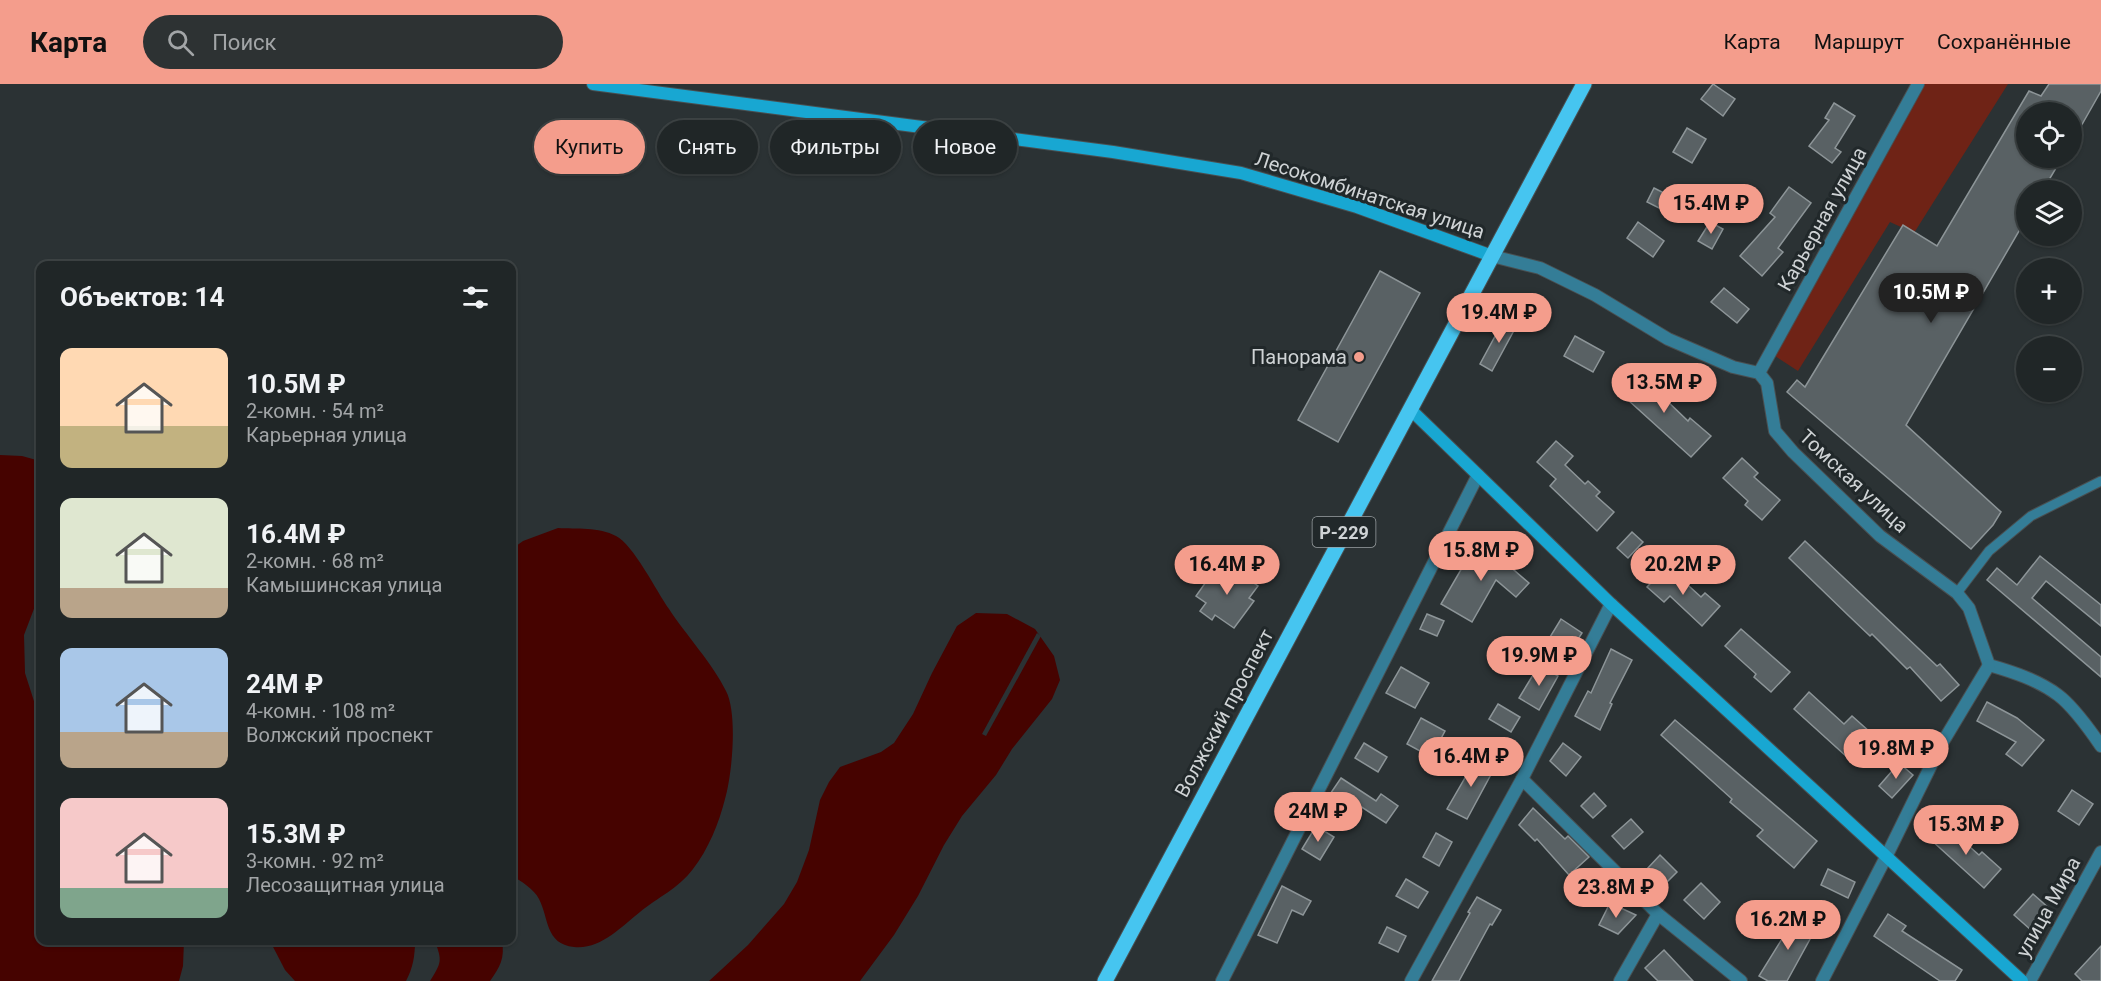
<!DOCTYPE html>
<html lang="ru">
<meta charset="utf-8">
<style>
body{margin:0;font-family:Roboto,sans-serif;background:#2d3233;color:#f1f3f6;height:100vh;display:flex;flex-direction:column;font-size:22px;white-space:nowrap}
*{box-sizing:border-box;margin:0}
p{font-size:20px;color:#a2a5a7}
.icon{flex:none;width:33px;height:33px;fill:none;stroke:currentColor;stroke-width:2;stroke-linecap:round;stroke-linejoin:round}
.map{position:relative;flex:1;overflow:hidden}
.details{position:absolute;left:36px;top:177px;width:480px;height:684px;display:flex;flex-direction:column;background:#202627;border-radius:12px;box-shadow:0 2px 4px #0004,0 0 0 2px #3d4344}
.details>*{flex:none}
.top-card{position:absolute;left:534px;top:36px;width:570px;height:54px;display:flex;gap:12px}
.fabs{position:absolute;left:2016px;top:18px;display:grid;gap:12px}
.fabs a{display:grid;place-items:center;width:66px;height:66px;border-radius:50%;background:#202627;box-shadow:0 2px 4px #0004,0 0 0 2px #3d4344;font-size:30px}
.price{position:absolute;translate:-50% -51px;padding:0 14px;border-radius:21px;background:#f49d8c;color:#111;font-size:20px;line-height:39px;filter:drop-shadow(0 2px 3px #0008)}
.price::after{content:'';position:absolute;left:50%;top:36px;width:18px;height:14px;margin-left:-9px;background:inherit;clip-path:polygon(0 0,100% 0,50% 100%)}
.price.on{background:#222;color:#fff}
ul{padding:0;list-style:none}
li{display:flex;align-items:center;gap:18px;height:150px;padding:0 24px}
li span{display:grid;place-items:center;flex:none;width:168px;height:120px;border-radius:12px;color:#555}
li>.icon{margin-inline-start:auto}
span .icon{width:72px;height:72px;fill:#fffc;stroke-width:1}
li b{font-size:26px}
h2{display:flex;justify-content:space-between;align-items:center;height:72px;padding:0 24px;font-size:26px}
.tag{padding:0 21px;border-radius:27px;background:#202627;box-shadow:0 2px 4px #0004,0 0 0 2px #3d4344;font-size:21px;line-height:54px}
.tag.on{background:#f49d8c;color:#111}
header{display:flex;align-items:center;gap:36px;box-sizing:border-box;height:84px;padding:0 30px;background:#f49d8c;color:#111}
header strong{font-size:28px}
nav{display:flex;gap:33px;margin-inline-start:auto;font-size:21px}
.search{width:420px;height:54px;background:#2d3233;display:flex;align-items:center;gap:15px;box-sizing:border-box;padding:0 21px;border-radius:33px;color:#a2a5a7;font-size:22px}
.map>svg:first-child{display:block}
.green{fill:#6f2316}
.water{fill:#460300}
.pier{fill:#2b3234}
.building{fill:#596164;stroke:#8d9598;stroke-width:1.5}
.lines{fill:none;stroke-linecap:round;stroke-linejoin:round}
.lane-casing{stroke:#494f51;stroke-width:11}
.street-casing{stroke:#494f51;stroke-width:14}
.secondary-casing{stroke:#494f51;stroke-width:14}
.primary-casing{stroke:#494f51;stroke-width:17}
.lane{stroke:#347d97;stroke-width:9}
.street{stroke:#347d97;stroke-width:12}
.secondary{stroke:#18a7d2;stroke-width:12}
.primary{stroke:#46c5f0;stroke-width:15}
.poi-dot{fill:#f49d8c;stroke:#21282a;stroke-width:2}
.labels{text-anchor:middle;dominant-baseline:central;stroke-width:6;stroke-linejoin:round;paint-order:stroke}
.shield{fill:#21282a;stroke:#9ba0a2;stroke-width:1.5}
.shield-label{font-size:18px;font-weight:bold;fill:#cfd3d5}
.street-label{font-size:20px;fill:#cfd3d5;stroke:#21282a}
.poi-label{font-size:20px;fill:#cfd3d5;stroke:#21282a;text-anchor:end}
</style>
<header>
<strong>Карта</strong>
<div class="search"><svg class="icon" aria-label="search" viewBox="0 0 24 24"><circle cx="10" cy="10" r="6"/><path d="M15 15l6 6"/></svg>Поиск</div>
<nav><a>Карта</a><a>Маршрут</a><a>Сохранённые</a></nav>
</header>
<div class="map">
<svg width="2101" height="897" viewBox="0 0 2101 897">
<rect width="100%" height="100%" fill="#2b3234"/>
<path class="green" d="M 1916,0 L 2008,0 L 1914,149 L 1890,138 L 1798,287 L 1775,272 Z"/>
<g class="water">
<path d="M 0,371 L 22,372 L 40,377 L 40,509 L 24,551 L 25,589 L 40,636 L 40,856 L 184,857 L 183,882 L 179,897 L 0,897 Z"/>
<path d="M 558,444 C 576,445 599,443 616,452 C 633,460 657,508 669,525 C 686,551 713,580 726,607 C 738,630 732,691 725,715 C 719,739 708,766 693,785 C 678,805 658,813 640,828 C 621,843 600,866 574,863 C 545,860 549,834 539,815 C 534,805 521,797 512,792 L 512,465 L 523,457 Z"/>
<path d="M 976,529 L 1007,530 L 1035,545 L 1054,572 L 1060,596 L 1052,615 L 1012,665 L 996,691 L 962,732 L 944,761 L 918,812 L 894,851 L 860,897 L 709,897 L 748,861 L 784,820 L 797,798 L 809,766 L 820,716 L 829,698 L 840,683 L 881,668 L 894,659 L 913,630 L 932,589 L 957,542 Z"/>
<path d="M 270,857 L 415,857 C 415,871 413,884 406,897 L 295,897 L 285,886 Z"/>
<path d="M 435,857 L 502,857 C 505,874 500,883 490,897 L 430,897 C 442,878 442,877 435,857 Z"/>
</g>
<path class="pier" d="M 1037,549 L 1041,552 L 986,652 L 982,650 Z"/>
<g class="building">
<path d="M 1713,0 L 1735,15 L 1723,32 L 1701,15 Z"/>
<path d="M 2049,0 L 2101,0 L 2101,7 L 2072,58 L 2072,28 L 2026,28 L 2026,74 L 2062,74 L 2043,106 L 2026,106 L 2026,135 L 1906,341 L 2001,428 L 1993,441 L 1971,465 L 1787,308 L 1797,296 L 1805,303 L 1903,141 L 1937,162 L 2029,7 L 2041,12 Z"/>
<path d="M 1834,19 L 1855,32 L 1835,64 L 1841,68 L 1832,79 L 1809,62 L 1829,36 L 1825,34 Z"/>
<path d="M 1687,44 L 1706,55 L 1692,79 L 1673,68 Z"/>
<path d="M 1789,103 L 1811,119 L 1778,164 L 1783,168 L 1762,192 L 1740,172 L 1775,133 L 1770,129 Z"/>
<path d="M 1654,104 L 1676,115 L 1669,129 L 1647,118 Z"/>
<path d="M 1638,138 L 1664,157 L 1653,173 L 1627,154 Z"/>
<path d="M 1710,138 L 1723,145 L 1712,165 L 1698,157 Z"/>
<path d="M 1380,187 L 1420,209 L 1338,358 L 1298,336 Z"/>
<path d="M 1724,204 L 1749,225 L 1737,239 L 1711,218 Z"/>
<path d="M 1506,232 L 1518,239 L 1492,287 L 1480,280 Z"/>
<path d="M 1575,252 L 1604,268 L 1593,288 L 1564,272 Z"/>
<path d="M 1636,287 L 1688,337 L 1690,334 L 1711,352 L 1691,373 L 1617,306 Z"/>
<path d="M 1556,357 L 1573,372 L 1565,381 L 1585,400 L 1588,397 L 1600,408 L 1596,412 L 1614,428 L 1597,447 L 1550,402 L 1556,395 L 1537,378 Z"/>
<path d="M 1742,374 L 1758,389 L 1754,393 L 1780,416 L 1762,436 L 1745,421 L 1748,417 L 1723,394 Z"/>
<path d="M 1632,448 L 1643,458 L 1628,474 L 1617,464 Z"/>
<path d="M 1805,457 L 1937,582 L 1940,580 L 1959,601 L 1941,617 L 1910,583 L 1907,585 L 1872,550 L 1870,552 L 1850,533 L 1789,474 Z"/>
<path d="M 1477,458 L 1500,471 L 1499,473 L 1529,499 L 1516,513 L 1496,496 L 1472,538 L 1441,520 Z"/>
<path d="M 2040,472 L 2101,521 L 2101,542 L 2046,497 L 2032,514 L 2101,573 L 2101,593 L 1987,496 L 1997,484 L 2017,501 Z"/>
<path d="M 1226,480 L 1258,502 L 1249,514 L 1254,517 L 1234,544 L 1215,531 L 1212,536 L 1200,527 L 1206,519 L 1196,512 L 1208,495 L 1213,499 Z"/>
<path d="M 1667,482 L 1701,513 L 1705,509 L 1720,522 L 1702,542 L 1670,512 L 1664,518 L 1647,503 Z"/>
<path d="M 1427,530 L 1444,537 L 1437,552 L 1420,545 Z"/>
<path d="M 1561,535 L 1582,549 L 1571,566 L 1550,553 Z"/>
<path d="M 1741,545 L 1790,588 L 1771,608 L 1754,593 L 1756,590 L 1725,562 Z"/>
<path d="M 1611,565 L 1632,576 L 1610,619 L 1612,620 L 1600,646 L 1575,632 L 1588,607 L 1591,609 Z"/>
<path d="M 1539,581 L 1558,592 L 1539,626 L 1519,614 Z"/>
<path d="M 1401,583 L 1429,599 L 1415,624 L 1386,609 Z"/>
<path d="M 1809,608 L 1844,640 L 1852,632 L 1870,648 L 1847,673 L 1794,625 Z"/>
<path d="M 1987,618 L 2017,634 L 2044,656 L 2022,682 L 2006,670 L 2016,658 L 1977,637 Z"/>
<path d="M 1498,620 L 1520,633 L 1511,648 L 1489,635 Z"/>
<path d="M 1421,634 L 1445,647 L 1431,673 L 1407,660 Z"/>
<path d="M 1675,636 L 1817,757 L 1794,784 L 1757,752 L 1763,746 L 1730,718 L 1732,715 L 1661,651 Z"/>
<path d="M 1364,659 L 1387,673 L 1378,688 L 1355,674 Z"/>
<path d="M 1563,659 L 1581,673 L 1566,692 L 1550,677 Z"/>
<path d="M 1477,673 L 1495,683 L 1467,735 L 1447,725 Z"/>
<path d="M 1899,679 L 1913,691 L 1892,714 L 1879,702 Z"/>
<path d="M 1341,694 L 1376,717 L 1381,710 L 1398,722 L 1386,739 L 1357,720 L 1349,732 L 1326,716 Z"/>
<path d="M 2072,706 L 2093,720 L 2079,741 L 2058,727 Z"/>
<path d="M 1594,709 L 1606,722 L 1593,734 L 1581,722 Z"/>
<path d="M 1533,724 L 1565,755 L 1568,752 L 1589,773 L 1569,791 L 1537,755 L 1535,757 L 1519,741 Z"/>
<path d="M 1631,735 L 1643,748 L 1624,765 L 1612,752 Z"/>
<path d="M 1944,740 L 1979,771 L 1982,768 L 2001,785 L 1984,804 L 1930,755 Z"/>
<path d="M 1316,742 L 1334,753 L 1320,776 L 1302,765 Z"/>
<path d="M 1436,749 L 1452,758 L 1439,782 L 1423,773 Z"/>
<path d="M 1660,771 L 1677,788 L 1664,801 L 1647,785 Z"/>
<path d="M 1828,785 L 1855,798 L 1848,814 L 1821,801 Z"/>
<path d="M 1406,795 L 1428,808 L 1418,824 L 1396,812 Z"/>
<path d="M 1701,799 L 1720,818 L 1704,835 L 1684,816 Z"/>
<path d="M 1282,802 L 1311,817 L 1303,831 L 1292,826 L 1277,859 L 1258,851 Z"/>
<path d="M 2033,810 L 2050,825 L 2031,846 L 2014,831 Z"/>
<path d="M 1477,813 L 1501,826 L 1492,841 L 1490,840 L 1459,897 L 1432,897 L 1470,829 L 1468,828 Z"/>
<path d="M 1610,819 L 1636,831 L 1618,850 L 1599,841 Z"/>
<path d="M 1888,830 L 1906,842 L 1902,847 L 1962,886 L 1955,897 L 1940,897 L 1874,852 Z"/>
<path d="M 1788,831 L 1815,846 L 1787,897 L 1768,897 L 1759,892 L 1785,850 L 1779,846 Z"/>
<path d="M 1387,843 L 1406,852 L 1398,868 L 1379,859 Z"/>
<path d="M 2101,862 L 2101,897 L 2082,897 L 2075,890 Z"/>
<path d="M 1664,866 L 1693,897 L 1658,897 L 1645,884 Z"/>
</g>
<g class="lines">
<g class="lane-casing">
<path id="lane" d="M 1957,509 L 1989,467 L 2031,432 L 2101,397"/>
</g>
<g class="street-casing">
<g id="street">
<path d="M 1492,172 L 1540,184 L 1595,211 L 1668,255 L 1733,283 L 1759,289 L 1767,299 L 1775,347 L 1793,368 L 1880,452 L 1957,509 L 1969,524 L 1989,581 C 2013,588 2038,596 2058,611 C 2074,623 2090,646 2101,662"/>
<path d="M 1759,289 L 1918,0"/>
<path d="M 1522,695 L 1658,830 L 1741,897"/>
<path d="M 1222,897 L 1478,391"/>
<path d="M 1411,897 L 1522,695 L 1611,520"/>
<path d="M 1620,897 L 1658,830"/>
<path d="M 1822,897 L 1886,773 L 1941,661 L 1989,581"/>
<path d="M 2030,897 L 2101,768"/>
</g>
</g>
<g class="secondary-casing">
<g id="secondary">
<path d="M 593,0 L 1113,68 L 1241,89 L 1357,123 L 1492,172"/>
<path d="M 1410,325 L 1611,520 L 2022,897"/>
</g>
</g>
<g class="primary-casing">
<path id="primary" d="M 1105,897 L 1584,0"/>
</g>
<use href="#lane" class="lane"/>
<use href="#street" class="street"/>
<use href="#secondary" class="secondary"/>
<use href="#primary" class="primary"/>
</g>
<circle class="poi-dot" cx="1359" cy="273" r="6"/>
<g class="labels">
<rect class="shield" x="1312.5" y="433" width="63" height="30" rx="4.5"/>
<g class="shield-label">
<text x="1344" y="448">Р-229</text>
</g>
<g class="street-label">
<text transform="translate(1370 111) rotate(18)">Лесокомбинатская улица</text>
<text transform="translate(1822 135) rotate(-61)">Карьерная улица</text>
<text transform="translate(1854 397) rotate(43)">Томская улица</text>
<text transform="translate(1224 629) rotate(-62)">Волжский проспект</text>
<text transform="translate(2048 823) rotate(-61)">улица Мира</text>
</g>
<g class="poi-label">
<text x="1347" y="273">Панорама</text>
</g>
</g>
</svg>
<div class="fabs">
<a><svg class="icon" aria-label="locate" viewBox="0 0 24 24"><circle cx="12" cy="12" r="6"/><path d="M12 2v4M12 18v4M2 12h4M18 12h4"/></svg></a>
<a><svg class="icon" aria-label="layers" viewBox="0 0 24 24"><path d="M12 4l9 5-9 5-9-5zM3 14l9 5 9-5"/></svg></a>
<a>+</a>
<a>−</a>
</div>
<b class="price" style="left:1711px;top:151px">15.4M ₽</b>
<b class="price on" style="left:1931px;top:240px">10.5M ₽</b>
<b class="price" style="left:1499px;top:260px">19.4M ₽</b>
<b class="price" style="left:1664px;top:330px">13.5M ₽</b>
<b class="price" style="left:1481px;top:498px">15.8M ₽</b>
<b class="price" style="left:1227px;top:512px">16.4M ₽</b>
<b class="price" style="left:1683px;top:512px">20.2M ₽</b>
<b class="price" style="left:1539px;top:603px">19.9M ₽</b>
<b class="price" style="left:1896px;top:696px">19.8M ₽</b>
<b class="price" style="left:1471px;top:704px">16.4M ₽</b>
<b class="price" style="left:1318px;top:759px">24M ₽</b>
<b class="price" style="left:1966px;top:772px">15.3M ₽</b>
<b class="price" style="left:1616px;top:835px">23.8M ₽</b>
<b class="price" style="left:1788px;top:867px">16.2M ₽</b>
<div class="top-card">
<a class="tag on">Купить</a>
<a class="tag">Снять</a>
<a class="tag">Фильтры</a>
<a class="tag">Новое</a>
</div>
<section class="details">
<h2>Объектов: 14<svg class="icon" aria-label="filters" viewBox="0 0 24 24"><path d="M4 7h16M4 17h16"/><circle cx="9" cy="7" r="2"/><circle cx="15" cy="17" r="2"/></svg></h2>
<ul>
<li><span style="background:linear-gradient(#ffd9b3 65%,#c2b280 0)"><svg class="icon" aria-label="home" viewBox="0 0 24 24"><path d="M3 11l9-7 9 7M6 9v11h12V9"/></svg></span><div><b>10.5M ₽</b><p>2-комн. · 54 m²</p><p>Карьерная улица</p></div></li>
<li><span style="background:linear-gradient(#dfe7d0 75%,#b9a48a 0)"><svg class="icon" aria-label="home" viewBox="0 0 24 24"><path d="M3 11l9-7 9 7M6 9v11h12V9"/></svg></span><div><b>16.4M ₽</b><p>2-комн. · 68 m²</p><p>Камышинская улица</p></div></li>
<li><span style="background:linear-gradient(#a9c7e8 70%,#b9a48a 0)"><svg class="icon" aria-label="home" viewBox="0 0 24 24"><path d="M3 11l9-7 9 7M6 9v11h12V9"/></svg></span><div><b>24M ₽</b><p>4-комн. · 108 m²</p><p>Волжский проспект</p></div></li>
<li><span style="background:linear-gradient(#f6c9c9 75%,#7fa58c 0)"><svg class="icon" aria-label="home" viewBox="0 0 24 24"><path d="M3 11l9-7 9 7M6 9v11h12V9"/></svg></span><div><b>15.3M ₽</b><p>3-комн. · 92 m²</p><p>Лесозащитная улица</p></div></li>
</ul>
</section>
</div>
